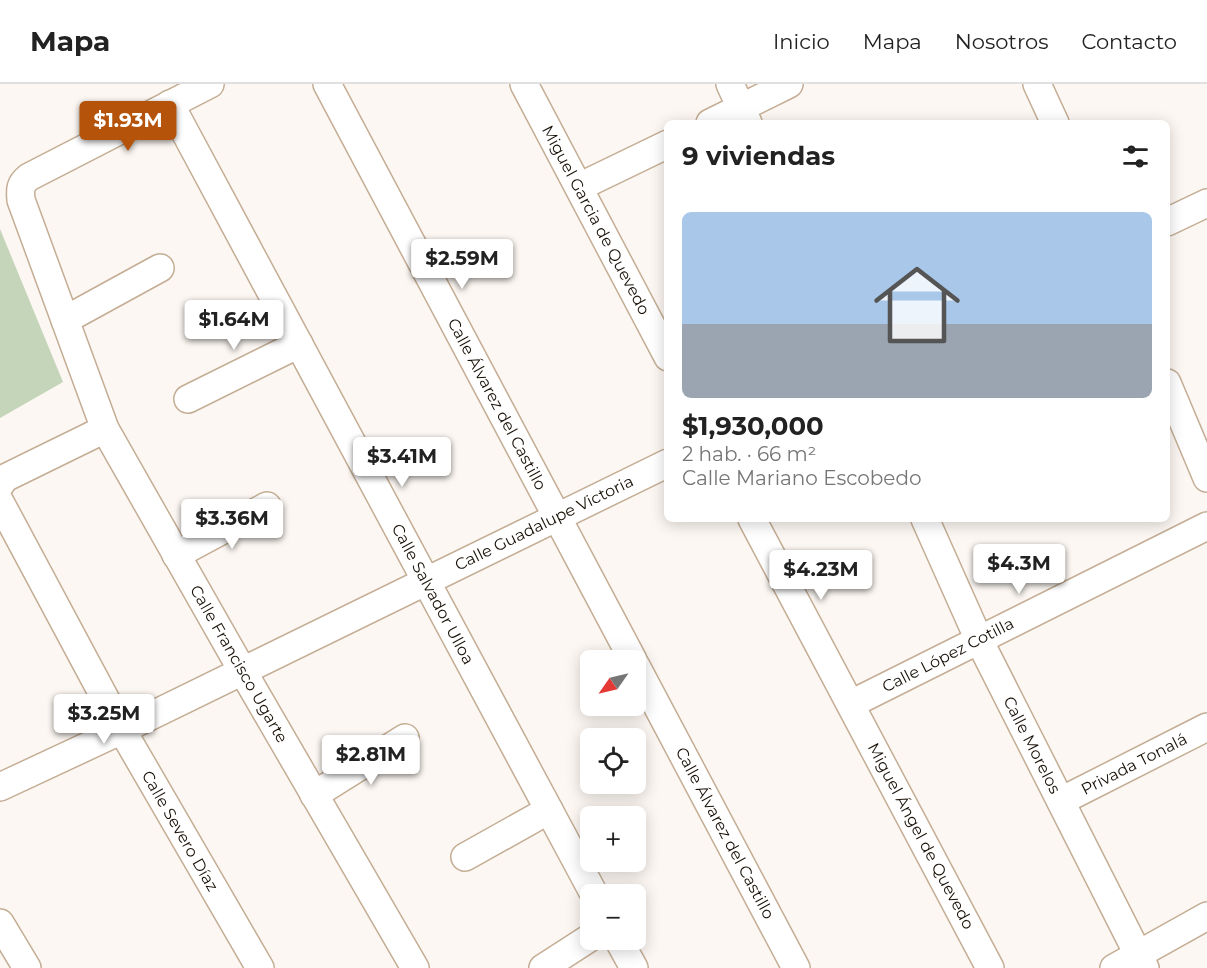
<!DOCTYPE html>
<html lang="es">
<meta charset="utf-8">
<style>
body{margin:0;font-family:Montserrat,sans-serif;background:#f6f6f6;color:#222;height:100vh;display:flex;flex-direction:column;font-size:22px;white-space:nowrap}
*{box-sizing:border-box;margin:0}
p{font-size:20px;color:#767676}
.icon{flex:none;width:33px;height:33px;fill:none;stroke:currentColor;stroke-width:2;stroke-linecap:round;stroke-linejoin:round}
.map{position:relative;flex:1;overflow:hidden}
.side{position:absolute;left:664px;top:36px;width:506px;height:402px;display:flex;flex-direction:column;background:#fff;border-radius:9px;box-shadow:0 3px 15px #0003}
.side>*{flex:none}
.needle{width:39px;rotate:236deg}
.buttons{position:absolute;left:580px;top:566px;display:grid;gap:12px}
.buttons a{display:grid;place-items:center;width:66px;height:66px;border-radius:9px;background:#fff;box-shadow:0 3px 15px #0003;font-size:30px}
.price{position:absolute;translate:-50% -51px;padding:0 14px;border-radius:6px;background:#fff;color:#222;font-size:20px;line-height:39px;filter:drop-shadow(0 2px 3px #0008)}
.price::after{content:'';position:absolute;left:50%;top:36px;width:18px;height:14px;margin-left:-9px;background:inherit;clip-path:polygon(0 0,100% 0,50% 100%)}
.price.active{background:#b45309;color:#fff}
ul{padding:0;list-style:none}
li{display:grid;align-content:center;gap:12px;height:318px;padding:0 18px}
li span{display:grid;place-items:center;height:186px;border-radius:9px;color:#555}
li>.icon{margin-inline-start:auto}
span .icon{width:108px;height:108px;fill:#fffc;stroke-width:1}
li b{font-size:26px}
h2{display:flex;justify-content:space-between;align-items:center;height:72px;padding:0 18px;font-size:26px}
header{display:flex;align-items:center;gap:36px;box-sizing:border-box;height:84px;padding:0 30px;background:#fff;border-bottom:2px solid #e0e0e0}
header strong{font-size:28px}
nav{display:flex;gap:33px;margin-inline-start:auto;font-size:21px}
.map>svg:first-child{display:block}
.green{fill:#c4d5ba}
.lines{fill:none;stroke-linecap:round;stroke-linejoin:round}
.street-casing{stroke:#c4ad94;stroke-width:30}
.street{stroke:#fff;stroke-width:27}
.labels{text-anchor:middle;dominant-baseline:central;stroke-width:4.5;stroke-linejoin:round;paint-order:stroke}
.street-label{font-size:16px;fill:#181007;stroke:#fff}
</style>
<header>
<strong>Mapa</strong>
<nav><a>Inicio</a><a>Mapa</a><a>Nosotros</a><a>Contacto</a></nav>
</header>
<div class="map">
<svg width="1207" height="884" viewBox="0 0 1207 884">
<rect width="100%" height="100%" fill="#fcf7f2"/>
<path class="green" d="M 0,145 L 63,298 L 0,334 Z"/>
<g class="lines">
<g class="street-casing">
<g id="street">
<path d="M 210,0 L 29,93 C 20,100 20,105 21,116 L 105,345 L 242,586 L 415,884"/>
<path d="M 327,0 L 633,576"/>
<path d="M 524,0 L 668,273"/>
<path d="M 730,0 L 748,39"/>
<path d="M 1037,0 L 1055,39"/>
<path d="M 170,20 L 594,810"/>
<path d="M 710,39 L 789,0"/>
<path d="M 579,103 L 668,60"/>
<path d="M 1167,138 L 1207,119"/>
<path d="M 65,236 L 160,184"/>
<path d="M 1167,299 L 1207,394"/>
<path d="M 188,315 L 299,260"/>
<path d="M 0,401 L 5,394 L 105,345"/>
<path d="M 0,418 L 122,646 L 260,884"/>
<path d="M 752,435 L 990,884"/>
<path d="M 925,435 L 979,556 L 1145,884"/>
<path d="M 176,471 L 267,422"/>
<path d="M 636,582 L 796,884"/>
<path d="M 851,620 L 1207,442"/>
<path d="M 0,703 L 122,646 L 668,379"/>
<path d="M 314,711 L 405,654"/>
<path d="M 1061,717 L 1207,643"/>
<path d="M 465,773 L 549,726"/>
<path d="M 0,839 L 27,884"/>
<path d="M 618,855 L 634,884"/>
<path d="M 543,884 L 591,853"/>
<path d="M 1114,884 L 1207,832"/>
</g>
</g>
<use href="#street" class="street"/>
</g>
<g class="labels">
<g class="street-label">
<text transform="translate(596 136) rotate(62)">Miguel Garcia de Quevedo</text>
<text transform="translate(497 320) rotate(62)">Calle Álvarez del Castillo</text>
<text transform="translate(544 439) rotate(-26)">Calle Guadalupe Victoria</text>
<text transform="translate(433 510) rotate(62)">Calle Salvador Ulloa</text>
<text transform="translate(948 571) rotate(-27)">Calle López Cotilla</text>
<text transform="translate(239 580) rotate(60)">Calle Francisco Ugarte</text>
<text transform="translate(1032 661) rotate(63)">Calle Morelos</text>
<text transform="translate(1134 680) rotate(-27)">Privada Tonalá</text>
<text transform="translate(180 747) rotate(60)">Calle Severo Díaz</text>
<text transform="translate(725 749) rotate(62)">Calle Álvarez del Castillo</text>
<text transform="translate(921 752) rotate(62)">Miguel Ángel de Quevedo</text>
</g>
</g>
</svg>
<div class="buttons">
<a><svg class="needle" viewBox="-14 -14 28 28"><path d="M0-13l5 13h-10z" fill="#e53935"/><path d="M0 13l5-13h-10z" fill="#767676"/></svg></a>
<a><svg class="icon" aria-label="locate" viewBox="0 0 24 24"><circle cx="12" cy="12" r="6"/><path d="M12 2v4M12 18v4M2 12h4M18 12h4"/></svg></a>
<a>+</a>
<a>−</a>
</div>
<b class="price active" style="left:128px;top:68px">$1.93M</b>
<b class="price" style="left:462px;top:206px">$2.59M</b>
<b class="price" style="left:234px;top:267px">$1.64M</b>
<b class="price" style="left:402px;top:404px">$3.41M</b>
<b class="price" style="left:232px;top:466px">$3.36M</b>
<b class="price" style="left:1019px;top:511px">$4.3M</b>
<b class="price" style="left:821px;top:517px">$4.23M</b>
<b class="price" style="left:104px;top:661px">$3.25M</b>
<b class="price" style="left:371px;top:702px">$2.81M</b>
<section class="side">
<h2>9 viviendas<svg class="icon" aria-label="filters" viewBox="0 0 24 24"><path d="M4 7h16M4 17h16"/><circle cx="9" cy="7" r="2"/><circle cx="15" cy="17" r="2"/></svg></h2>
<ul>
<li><span style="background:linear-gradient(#a9c7e8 60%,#9aa5b1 0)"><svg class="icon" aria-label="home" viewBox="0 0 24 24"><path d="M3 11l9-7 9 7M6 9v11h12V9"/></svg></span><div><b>$1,930,000</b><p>2 hab. · 66 m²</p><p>Calle Mariano Escobedo</p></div></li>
</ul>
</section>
</div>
